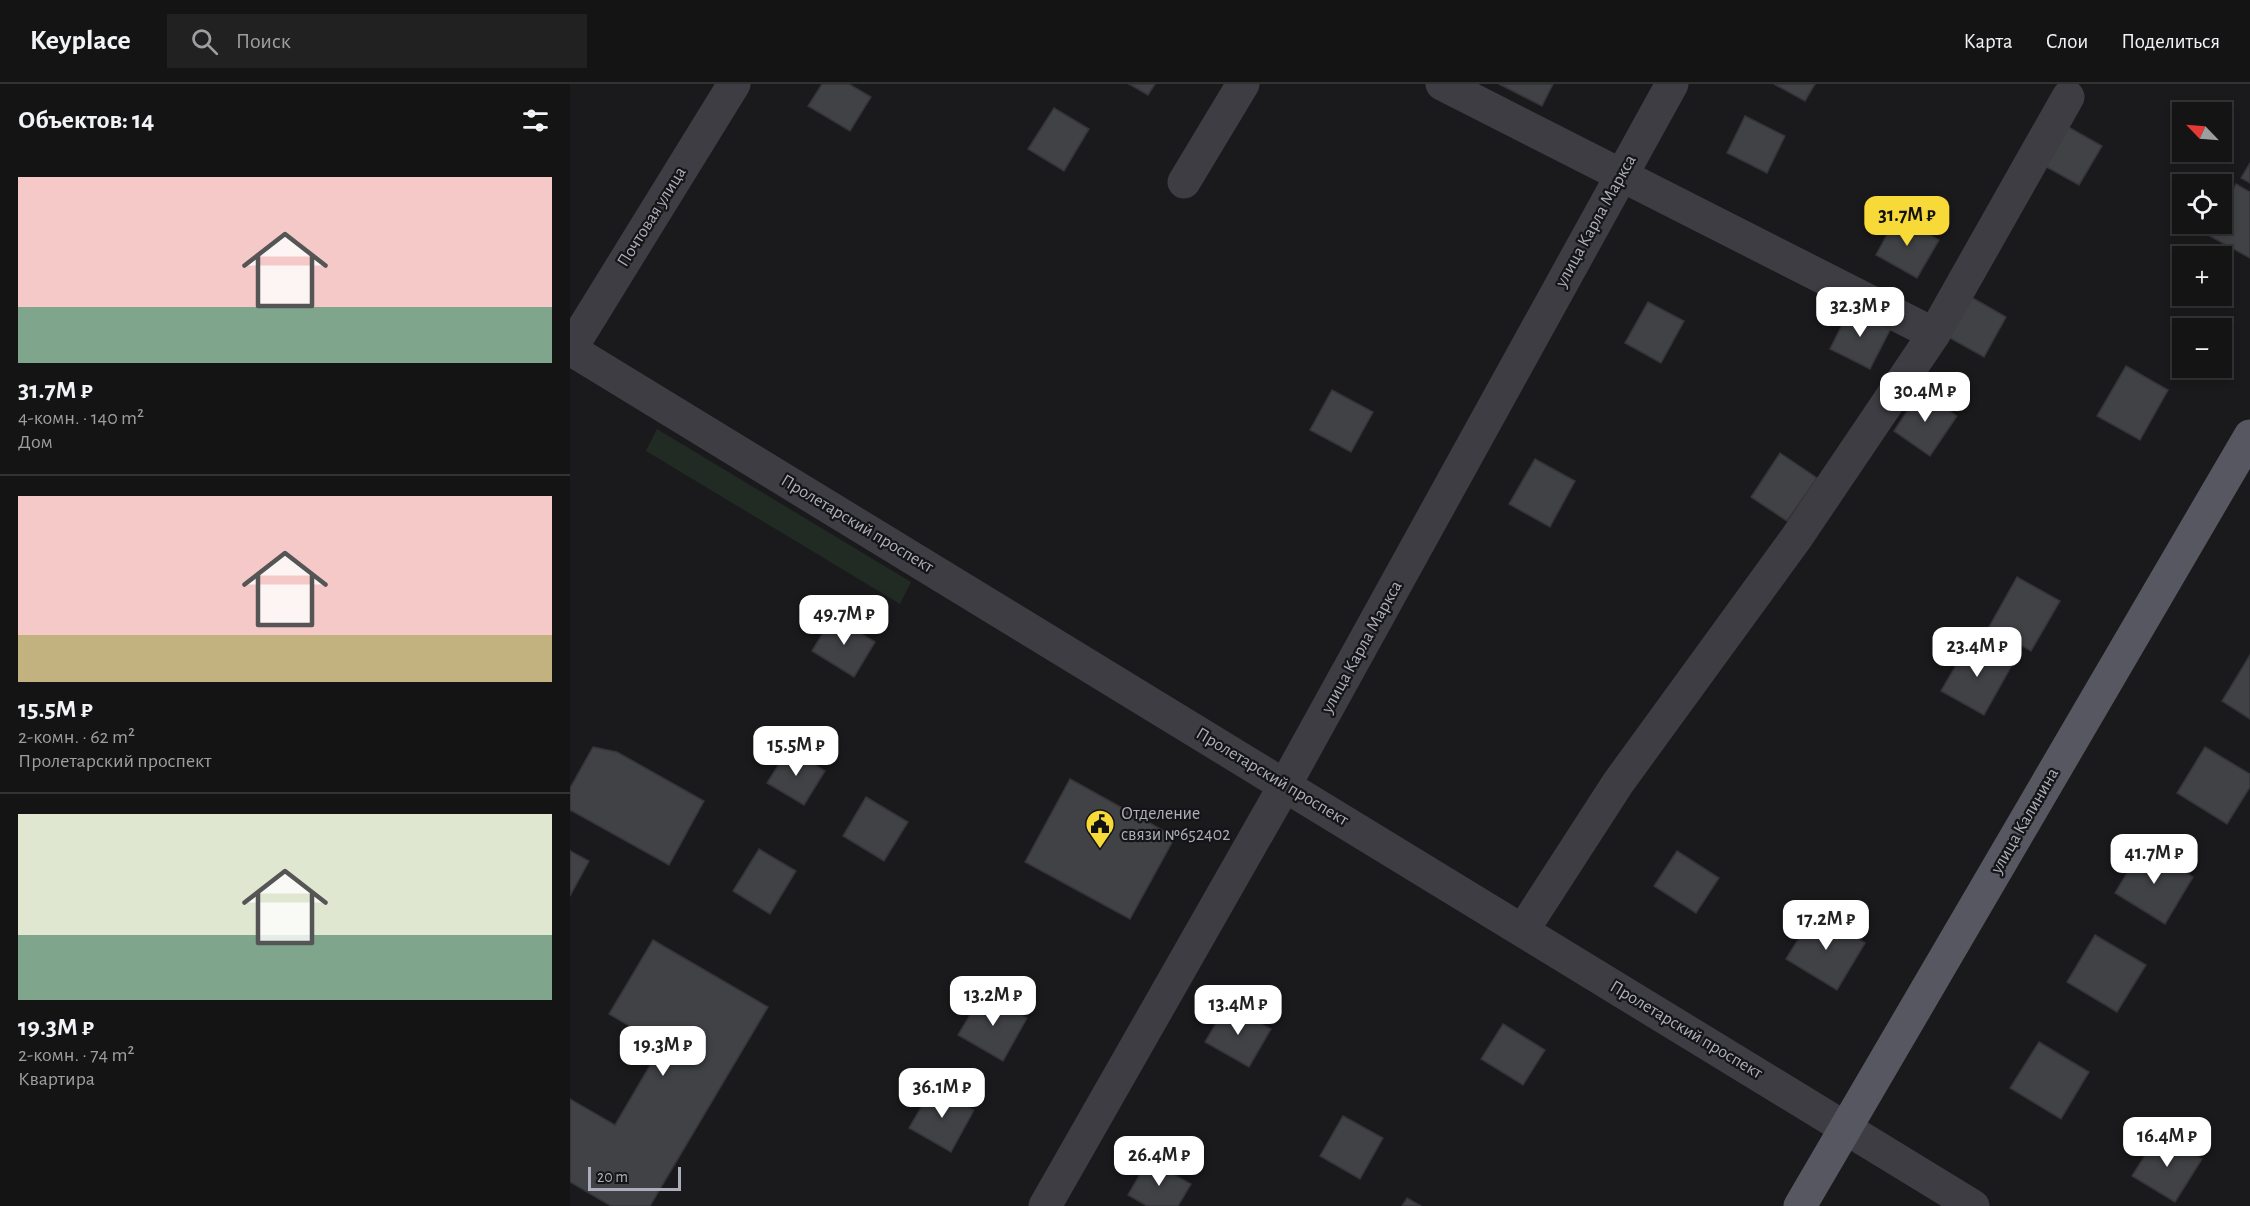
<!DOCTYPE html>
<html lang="ru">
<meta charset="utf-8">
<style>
body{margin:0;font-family:"Alegreya Sans",sans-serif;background:#212122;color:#f1f3f6;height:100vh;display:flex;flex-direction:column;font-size:22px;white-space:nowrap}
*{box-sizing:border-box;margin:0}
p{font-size:20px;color:#9d9ea0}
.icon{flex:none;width:33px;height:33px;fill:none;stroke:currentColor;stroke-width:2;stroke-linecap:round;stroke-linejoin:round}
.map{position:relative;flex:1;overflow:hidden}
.sheet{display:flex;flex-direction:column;background:#141415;width:570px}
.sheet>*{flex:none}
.needle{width:39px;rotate:295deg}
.fabs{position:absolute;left:1602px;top:18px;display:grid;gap:12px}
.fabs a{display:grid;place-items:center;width:60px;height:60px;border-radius:0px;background:#141415;box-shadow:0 3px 9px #0003,0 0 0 2px #333334;font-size:30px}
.scale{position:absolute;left:18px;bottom:15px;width:93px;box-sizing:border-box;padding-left:6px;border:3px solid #acaebc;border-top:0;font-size:16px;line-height:21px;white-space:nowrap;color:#acaebc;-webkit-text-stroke:4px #151517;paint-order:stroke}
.price{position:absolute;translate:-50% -51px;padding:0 14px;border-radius:12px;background:#fff;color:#222;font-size:20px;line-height:39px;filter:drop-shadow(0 2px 3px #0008)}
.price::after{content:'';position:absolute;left:50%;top:36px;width:18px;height:14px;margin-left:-9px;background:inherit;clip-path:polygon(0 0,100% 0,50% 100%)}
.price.on{background:#f7d937;color:#111}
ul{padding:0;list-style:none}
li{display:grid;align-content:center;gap:12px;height:318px;padding:0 18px}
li+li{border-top:2px solid #333334}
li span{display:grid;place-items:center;height:186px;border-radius:0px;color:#555}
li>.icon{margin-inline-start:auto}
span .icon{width:108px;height:108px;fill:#fffc;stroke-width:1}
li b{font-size:26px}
h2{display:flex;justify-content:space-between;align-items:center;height:72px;padding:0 18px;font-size:26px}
header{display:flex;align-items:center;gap:36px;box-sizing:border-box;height:84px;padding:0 30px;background:#141415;border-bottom:2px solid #333334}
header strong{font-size:28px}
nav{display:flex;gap:33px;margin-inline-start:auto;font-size:21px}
.search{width:420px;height:54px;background:#212122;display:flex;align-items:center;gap:15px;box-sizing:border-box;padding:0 21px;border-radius:0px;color:#9d9ea0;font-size:22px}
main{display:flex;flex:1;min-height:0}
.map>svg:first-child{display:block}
.green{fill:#212b24}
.building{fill:#414246;stroke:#353438;stroke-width:1.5}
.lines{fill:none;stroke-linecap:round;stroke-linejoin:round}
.minor{stroke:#3d3d43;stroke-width:33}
.major{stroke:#575761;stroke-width:33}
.labels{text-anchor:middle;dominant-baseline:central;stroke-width:4.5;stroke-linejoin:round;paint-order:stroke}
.street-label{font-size:18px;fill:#acaebc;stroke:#151517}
.poi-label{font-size:18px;fill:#acaebc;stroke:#151517;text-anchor:start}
</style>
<header>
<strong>Keyplace</strong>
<div class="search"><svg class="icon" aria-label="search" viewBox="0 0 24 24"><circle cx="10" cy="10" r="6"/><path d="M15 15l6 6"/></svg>Поиск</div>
<nav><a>Карта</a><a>Слои</a><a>Поделиться</a></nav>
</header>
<main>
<section class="sheet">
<h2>Объектов: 14<svg class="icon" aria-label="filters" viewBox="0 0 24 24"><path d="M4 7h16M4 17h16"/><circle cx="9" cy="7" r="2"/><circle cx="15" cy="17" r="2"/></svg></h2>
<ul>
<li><span style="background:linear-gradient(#f6c9c9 70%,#7fa58c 0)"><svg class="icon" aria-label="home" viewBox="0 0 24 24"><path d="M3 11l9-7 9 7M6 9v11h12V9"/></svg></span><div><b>31.7M ₽</b><p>4-комн. · 140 m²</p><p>Дом</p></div></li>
<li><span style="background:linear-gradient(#f6c9c9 75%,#c2b280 0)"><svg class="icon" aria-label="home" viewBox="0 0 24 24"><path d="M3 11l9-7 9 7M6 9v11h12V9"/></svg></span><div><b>15.5M ₽</b><p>2-комн. · 62 m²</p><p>Пролетарский проспект</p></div></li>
<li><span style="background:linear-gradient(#dfe7d0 65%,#7fa58c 0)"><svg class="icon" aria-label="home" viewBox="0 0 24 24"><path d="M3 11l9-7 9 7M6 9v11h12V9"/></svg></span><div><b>19.3M ₽</b><p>2-комн. · 74 m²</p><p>Квартира</p></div></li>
</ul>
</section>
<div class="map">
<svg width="1680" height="1122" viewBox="0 0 1680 1122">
<rect width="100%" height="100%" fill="#1a1a1c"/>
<path class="green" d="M 87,345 L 341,498 L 330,520 L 76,367 Z"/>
<g class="building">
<path d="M 252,0 L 279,0 L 301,13 L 280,47 L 238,22 Z"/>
<path d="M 559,0 L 585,0 L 578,11 Z"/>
<path d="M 929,0 L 983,0 L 972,22 Z"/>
<path d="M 1204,0 L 1245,0 L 1235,17 Z"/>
<path d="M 484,24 L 519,45 L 494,87 L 458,65 Z"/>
<path d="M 1175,32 L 1215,52 L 1197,89 L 1157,69 Z"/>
<path d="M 1493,40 L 1532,62 L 1509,101 L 1471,80 Z"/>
<path d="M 1680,79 L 1680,99 L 1671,94 Z"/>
<path d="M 1666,100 L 1680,108 L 1680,174 L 1638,151 L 1644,140 L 1652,140 L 1652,127 Z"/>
<path d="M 1327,132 L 1369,156 L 1347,194 L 1306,171 Z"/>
<path d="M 1394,209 L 1436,233 L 1414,273 L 1371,249 Z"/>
<path d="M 1078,218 L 1114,237 L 1091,279 L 1055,259 Z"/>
<path d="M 1281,223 L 1321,244 L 1300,285 L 1260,265 Z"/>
<path d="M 1556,282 L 1598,306 L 1570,356 L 1527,332 Z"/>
<path d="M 762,306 L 803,328 L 781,368 L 740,346 Z"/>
<path d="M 1350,307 L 1387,332 L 1360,372 L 1324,347 Z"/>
<path d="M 1210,369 L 1247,394 L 1217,437 L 1181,413 Z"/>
<path d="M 965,375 L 1005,397 L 980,443 L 939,420 Z"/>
<path d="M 1447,493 L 1490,517 L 1461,567 L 1419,543 Z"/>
<path d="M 263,532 L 305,558 L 284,593 L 242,567 Z"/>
<path d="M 1400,557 L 1442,581 L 1414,631 L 1371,607 Z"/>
<path d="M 1680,571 L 1680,635 L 1652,617 Z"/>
<path d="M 23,663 L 47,668 L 134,717 L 99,781 L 0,726 L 0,704 Z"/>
<path d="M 1635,663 L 1680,690 L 1680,703 L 1657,740 L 1607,709 Z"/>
<path d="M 219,664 L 255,687 L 234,721 L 197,699 Z"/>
<path d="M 500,695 L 605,753 L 560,835 L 455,778 Z"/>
<path d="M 296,713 L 338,738 L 314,777 L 273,752 Z"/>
<path d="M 1573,762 L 1623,793 L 1595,840 L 1545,809 Z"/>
<path d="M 189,765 L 226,787 L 200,830 L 163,807 Z"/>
<path d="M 0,767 L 19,777 L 0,812 Z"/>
<path d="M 1107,767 L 1149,794 L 1126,829 L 1084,802 Z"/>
<path d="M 1245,828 L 1295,859 L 1267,906 L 1216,875 Z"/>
<path d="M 1525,851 L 1576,881 L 1547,928 L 1497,898 Z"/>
<path d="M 83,856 L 198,923 L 80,1122 L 41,1122 L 0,1098 L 0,1015 L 45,1041 L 92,961 L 39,930 Z"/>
<path d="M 413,909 L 457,934 L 433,977 L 388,951 Z"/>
<path d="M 657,920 L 701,945 L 679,983 L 635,958 Z"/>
<path d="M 933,940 L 975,966 L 953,1001 L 911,975 Z"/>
<path d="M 1469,958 L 1519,988 L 1491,1035 L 1440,1004 Z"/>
<path d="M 363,1003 L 404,1026 L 381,1068 L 339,1044 Z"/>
<path d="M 773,1032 L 813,1054 L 790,1095 L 750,1072 Z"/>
<path d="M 1589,1049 L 1632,1075 L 1605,1118 L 1562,1092 Z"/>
<path d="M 578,1076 L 621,1100 L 608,1122 L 577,1122 L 558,1111 Z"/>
<path d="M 837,1114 L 851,1122 L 832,1122 Z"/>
</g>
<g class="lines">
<g class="minor">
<path d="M 872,0 L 1364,250"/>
<path d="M 614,98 L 673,0"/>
<path d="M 0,265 L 1403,1122"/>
<path d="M 0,266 L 164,0"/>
<path d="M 953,846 L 1048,699 L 1227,453 L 1364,250 L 1498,13"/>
<path d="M 475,1122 L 715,701 L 1102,0"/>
</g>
<path class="major" d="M 1230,1122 L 1680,352"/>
</g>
<defs>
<g id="civic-pin" transform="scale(1.5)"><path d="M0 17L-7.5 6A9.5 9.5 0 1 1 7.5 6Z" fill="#f7d937" stroke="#151517"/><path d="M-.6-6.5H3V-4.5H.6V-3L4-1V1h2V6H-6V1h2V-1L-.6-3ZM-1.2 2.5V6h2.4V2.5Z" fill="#111"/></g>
</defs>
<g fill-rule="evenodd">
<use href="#civic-pin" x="530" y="740"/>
</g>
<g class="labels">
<g class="street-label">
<text transform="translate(82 133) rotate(-58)">Почтовая улица</text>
<text transform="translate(1026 137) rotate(-61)">улица Карла Маркса</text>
<text transform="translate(287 440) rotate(31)">Пролетарский проспект</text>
<text transform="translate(792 563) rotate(-61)">улица Карла Маркса</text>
<text transform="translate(702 693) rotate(31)">Пролетарский проспект</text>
<text transform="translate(1455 737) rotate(-60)">улица Калинина</text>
<text transform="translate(1116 946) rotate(31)">Пролетарский проспект</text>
</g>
<g class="poi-label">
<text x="551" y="730">Отделение<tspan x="551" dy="21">связи №652402</tspan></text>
</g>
</g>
</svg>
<div class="fabs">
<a><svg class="needle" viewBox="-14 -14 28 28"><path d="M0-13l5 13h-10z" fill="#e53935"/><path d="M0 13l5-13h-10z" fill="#9d9ea0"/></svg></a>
<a><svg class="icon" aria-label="locate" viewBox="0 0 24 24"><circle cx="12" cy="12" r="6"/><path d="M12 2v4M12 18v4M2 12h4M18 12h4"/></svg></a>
<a>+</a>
<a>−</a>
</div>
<div class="scale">20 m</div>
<b class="price on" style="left:1337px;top:163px">31.7M ₽</b>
<b class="price" style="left:1290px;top:254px">32.3M ₽</b>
<b class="price" style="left:1355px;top:339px">30.4M ₽</b>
<b class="price" style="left:274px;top:562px">49.7M ₽</b>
<b class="price" style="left:1407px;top:594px">23.4M ₽</b>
<b class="price" style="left:226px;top:693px">15.5M ₽</b>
<b class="price" style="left:1584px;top:801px">41.7M ₽</b>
<b class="price" style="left:1256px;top:867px">17.2M ₽</b>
<b class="price" style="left:423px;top:943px">13.2M ₽</b>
<b class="price" style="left:668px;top:952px">13.4M ₽</b>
<b class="price" style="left:93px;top:993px">19.3M ₽</b>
<b class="price" style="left:372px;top:1035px">36.1M ₽</b>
<b class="price" style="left:1597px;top:1084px">16.4M ₽</b>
<b class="price" style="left:589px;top:1103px">26.4M ₽</b>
</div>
</main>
